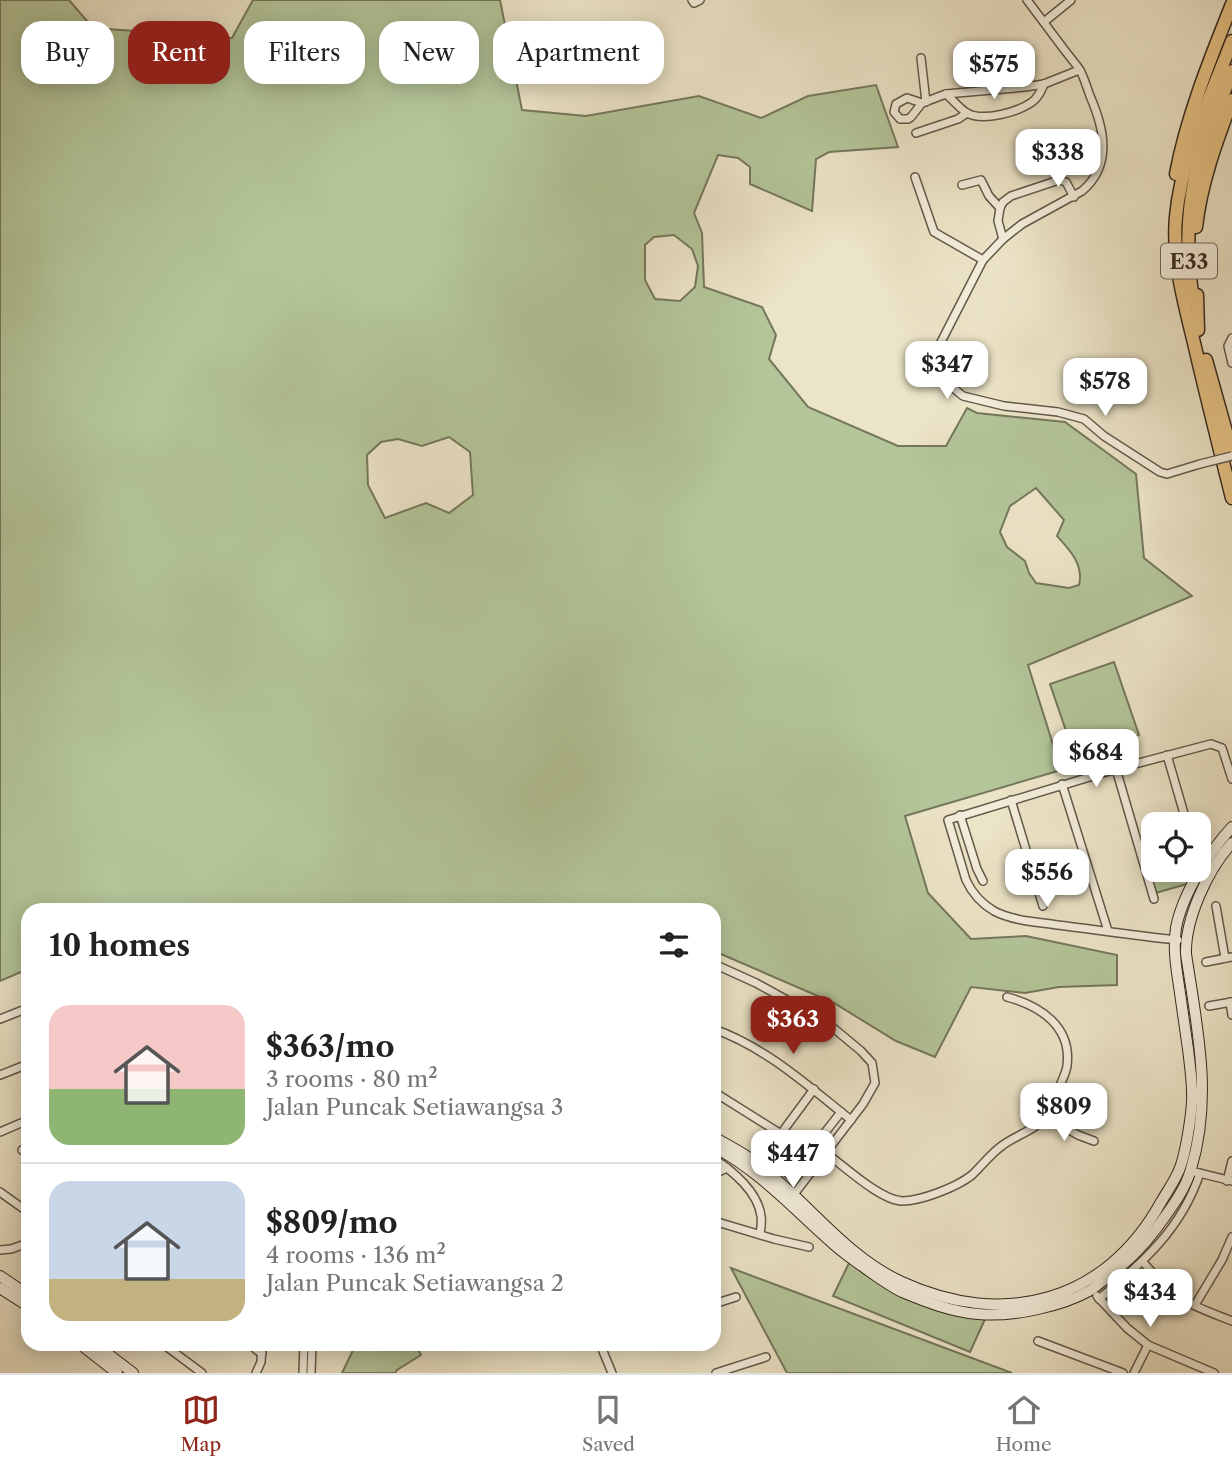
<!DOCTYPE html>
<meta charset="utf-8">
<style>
body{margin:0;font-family:"Libre Caslon Text",serif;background:#f2f2f2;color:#222;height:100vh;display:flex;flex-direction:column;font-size:26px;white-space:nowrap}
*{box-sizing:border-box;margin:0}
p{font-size:23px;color:#767676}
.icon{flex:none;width:38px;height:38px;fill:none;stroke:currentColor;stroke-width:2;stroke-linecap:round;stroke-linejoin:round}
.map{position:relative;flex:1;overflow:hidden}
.panel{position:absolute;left:21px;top:903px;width:700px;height:448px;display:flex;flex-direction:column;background:#fff;border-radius:21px;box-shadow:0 4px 18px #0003}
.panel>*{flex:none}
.top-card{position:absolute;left:21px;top:21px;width:700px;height:63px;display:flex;gap:14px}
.buttons{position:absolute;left:1141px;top:812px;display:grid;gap:14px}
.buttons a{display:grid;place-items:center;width:70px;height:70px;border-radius:14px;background:#fff;box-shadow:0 4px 18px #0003;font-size:35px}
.price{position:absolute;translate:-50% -60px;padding:0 16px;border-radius:14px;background:#fff;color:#222;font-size:23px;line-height:46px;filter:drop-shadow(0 2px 4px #0008)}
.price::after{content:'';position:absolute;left:50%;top:42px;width:21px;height:16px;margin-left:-10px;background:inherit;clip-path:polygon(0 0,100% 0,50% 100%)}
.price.active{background:#8f2418;color:#fff}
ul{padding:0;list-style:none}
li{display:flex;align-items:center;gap:21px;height:175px;padding:0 28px}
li+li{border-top:2px solid #e0e0e0}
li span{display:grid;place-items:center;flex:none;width:196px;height:140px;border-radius:21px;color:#555}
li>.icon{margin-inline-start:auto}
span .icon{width:84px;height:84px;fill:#fffc;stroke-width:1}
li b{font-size:30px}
h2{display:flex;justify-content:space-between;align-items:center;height:84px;padding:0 28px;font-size:30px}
.chip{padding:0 24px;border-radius:21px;background:#fff;box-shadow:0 4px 18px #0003;font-size:24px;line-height:63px}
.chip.active{background:#8f2418;color:#fff}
.tab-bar{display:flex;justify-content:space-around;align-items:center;height:98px;border-top:2px solid #e0e0e0;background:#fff;font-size:19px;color:#767676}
.tab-bar a{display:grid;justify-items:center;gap:4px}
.tab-bar .active{color:#8f2418}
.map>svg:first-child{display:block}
.green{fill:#b3c599;stroke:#74775c;stroke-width:2;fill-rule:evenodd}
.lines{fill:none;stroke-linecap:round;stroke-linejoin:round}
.street-casing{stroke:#63584a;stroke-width:10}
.secondary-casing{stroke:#352920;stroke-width:12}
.highway-casing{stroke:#352920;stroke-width:15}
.street{stroke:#f3eddb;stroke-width:7}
.secondary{stroke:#f3eddb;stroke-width:10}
.highway{stroke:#e6c284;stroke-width:12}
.street-bridge-casing{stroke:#63584a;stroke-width:10;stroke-linecap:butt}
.street-bridge{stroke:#f3eddb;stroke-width:7}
.labels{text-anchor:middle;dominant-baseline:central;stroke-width:7;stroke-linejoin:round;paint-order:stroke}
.shield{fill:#f3eddb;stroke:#6e6458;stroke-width:2}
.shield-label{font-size:21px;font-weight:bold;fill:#352920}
</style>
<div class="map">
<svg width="1232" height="1373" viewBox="0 0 1232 1373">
<rect width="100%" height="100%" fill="#ece4c7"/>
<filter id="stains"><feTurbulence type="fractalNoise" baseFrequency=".00286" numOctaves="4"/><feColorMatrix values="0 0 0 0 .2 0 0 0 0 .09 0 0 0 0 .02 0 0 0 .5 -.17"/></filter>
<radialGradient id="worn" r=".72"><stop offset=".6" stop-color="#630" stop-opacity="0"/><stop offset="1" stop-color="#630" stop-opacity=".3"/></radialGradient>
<g class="green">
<path d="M 0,0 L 69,0 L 93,28 L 232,38 L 253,0 L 500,0 L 522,110 L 586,116 L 699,96 L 761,118 L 808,96 L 876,85 L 898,147 L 829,152 L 816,159 L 812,211 L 750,184 L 750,167 L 738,158 L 718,155 L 694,213 L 702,233 L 704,287 L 762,307 L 776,335 L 769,359 L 808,407 L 898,446 L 946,446 L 967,408 L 977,413 L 1065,422 L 1136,474 L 1144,558 L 1192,596 L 1028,665 L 1061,770 L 905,816 L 928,893 L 971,939 L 1026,936 L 1117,955 L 1117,985 L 1059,987 L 1025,993 L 971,987 L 935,1057 L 896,1041 L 834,1003 L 714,951 L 714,910 L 28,910 L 28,969 L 0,981 ZM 674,235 L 692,249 L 698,266 L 695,287 L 680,301 L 655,299 L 645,280 L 645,245 L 654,237 ZM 449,437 L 470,452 L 473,495 L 449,513 L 426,503 L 385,518 L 368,485 L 367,455 L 381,442 L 398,439 L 422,446 ZM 1036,488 L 1064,520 L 1057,536 C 1070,550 1084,565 1079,585 L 1069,588 L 1036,583 L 1029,573 L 1025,561 L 1007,547 L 1000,532 L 1010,506 Z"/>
<path d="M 1114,662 L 1139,735 L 1075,757 L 1050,684 Z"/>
<path d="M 1190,870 L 1187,884 L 1152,894 L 1149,881 Z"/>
<path d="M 850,1261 L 888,1287 L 986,1317 L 970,1352 L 833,1296 Z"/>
<path d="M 731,1268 L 1012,1373 L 787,1373 Z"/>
<path d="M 356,1344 L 415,1344 L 421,1355 L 397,1370 L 395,1373 L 342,1373 Z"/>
</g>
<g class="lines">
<g class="street-casing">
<g id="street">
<path d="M 692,0 L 694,3 L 700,0"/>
<path d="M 1027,0 C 1039,16 1051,32 1063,48 C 1069,56 1075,63 1080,70 C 1084,78 1087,87 1090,96 C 1104,128 1113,165 1082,191 L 1022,224 L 1003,239 L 983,260 L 941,342 L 945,370 L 952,387 L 963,396 L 1004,406 L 1058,412 L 1084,419 L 1104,436 L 1160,472 L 1167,474 L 1200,464"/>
<path d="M 1044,22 L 1071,0"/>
<path d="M 921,58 L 926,102"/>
<path d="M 946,94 C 953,100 960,109 967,113 C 983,122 1018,112 1032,102 C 1038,98 1041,91 1044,84"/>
<path d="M 922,103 L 907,98 L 896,104 L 894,112 L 900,119 L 908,119 L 911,117 L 922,103 L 946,94 L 1025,87 L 1044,84 L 1079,70"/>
<path d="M 916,133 L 958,119 L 967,113"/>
<path d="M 915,177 L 934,232 L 983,260"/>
<path d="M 962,185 L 981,180 L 989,196 L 1000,208"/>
<path d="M 1003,239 L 998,221 L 1000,208 L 1003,202 L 1011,196 L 1059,180 L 1066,182 L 1074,197"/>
<path d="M 1232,338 L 1228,346 L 1232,363"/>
<path d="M 1167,755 L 1187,824"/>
<path d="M 1116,769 L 1154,899"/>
<path d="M 1062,784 L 1108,931"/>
<path d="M 1011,800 L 1043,906"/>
<path d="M 960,815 L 977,869 L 983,881"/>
<path d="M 1216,906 L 1225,958"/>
<path d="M 1178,940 C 1138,936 1098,930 1058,925 C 1038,922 1013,921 994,911 C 982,904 972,893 966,880 L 948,820 L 1116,769 L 1211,744 L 1222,748 L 1232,779"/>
<path d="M 1206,962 L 1232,957"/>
<path d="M 714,964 L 756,983 L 825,1021 L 861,1051 L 872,1063 L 875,1083 L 863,1104 L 792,1197"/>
<path d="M 1230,1002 L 1232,1015"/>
<path d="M 1209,1006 L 1232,1002"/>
<path d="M 0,1019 L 28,1008"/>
<path d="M 714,1029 C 767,1048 808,1086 851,1120"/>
<path d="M 0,1075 L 28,1064"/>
<path d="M 814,1089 L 766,1154 L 791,1176 L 841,1112"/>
<path d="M 714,1092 L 781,1134"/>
<path d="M 1046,1117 L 1078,1135 L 1094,1141"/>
<path d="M 0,1132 L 28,1120"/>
<path d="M 22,1150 L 28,1154"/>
<path d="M 826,1153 C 844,1166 880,1200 902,1201 C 921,1201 957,1187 972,1175 C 982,1166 991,1153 1003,1145 C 1017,1135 1035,1130 1047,1116 C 1053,1107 1056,1096 1060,1086 C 1062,1080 1066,1073 1067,1066 C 1072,1027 1041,1006 1007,997"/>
<path d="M 714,1159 C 733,1171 758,1192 761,1216 C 762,1222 761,1228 760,1234"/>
<path d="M 1195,1172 L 1232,1181"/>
<path d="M 714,1174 L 727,1168"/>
<path d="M 1227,1181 L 1232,1161"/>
<path d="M 0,1192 L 28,1212"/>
<path d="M 714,1221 L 774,1239 L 809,1247"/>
<path d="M 0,1250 L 11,1249 L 28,1243"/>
<path d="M 1143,1262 C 1152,1272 1160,1283 1170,1291 C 1188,1305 1212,1313 1232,1321"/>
<path d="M 1097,1296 L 1127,1328 L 1148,1345 L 1214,1373"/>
<path d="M 1099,1299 C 1144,1261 1181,1230 1200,1173"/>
<path d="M 714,1304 L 736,1297"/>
<path d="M 1195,1305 L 1222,1260 L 1232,1237"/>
<path d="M 1038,1341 L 1123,1373"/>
<path d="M 163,1344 L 202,1373"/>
<path d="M 249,1344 L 262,1354"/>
<path d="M 600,1344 L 612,1373"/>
<path d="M 256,1373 L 261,1362 L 262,1344"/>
<path d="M 303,1373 L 304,1344"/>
<path d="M 311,1373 L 312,1344"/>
<path d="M 716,1373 L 766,1357"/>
<path d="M 1134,1373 L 1148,1345"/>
</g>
</g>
<g class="secondary-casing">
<g id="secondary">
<path d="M 714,1137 C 727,1145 742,1152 755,1162 C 806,1199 844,1256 902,1282 C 1004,1329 1106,1302 1161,1202 C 1168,1190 1177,1178 1181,1165 C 1186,1150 1191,1118 1192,1102 C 1193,1085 1190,1067 1188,1049 C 1185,1028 1182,1007 1179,986 C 1176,967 1173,948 1176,928 C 1182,895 1209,852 1232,827"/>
<path d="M 714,1147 C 758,1170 792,1207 829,1240 C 839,1250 851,1258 862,1266 C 875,1275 888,1285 902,1292 C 926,1302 952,1312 978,1314 C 1012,1317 1061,1307 1091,1290 C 1097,1286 1102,1281 1108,1277 C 1128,1261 1141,1249 1156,1229 C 1169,1211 1185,1191 1191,1169 C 1213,1097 1197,1027 1186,954 C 1185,919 1208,869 1232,843"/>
<path d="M 0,1276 L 28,1295"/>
<path d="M 0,1288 L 28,1306"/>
<path d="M 80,1344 L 117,1373"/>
<path d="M 95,1344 L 133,1373"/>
</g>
</g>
<g class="highway-casing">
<g id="highway">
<path d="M 1232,41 C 1211,96 1181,158 1176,217 C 1172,259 1184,302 1194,343 C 1206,395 1219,446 1232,498"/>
<path d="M 1176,174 C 1187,116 1210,59 1232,4"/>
<path d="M 1196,227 C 1201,183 1216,142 1232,100"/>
<path d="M 1197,295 L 1198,330"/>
<path d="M 1193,301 C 1185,250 1187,197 1203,147 C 1212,121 1223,96 1232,71"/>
<path d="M 1206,360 L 1232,453"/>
</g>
</g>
<use href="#street" class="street"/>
<use href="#secondary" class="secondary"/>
<use href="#highway" class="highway"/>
<g class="street-bridge-casing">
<path id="street-bridge" d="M 1200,464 L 1232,456"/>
</g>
<use href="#street-bridge" class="street-bridge"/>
</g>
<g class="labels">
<rect class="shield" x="1161" y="243.5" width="56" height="35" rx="5"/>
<g class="shield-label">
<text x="1189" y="261">E33</text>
</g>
</g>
<rect width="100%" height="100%" filter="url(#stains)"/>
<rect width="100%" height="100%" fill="url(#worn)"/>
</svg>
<div class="buttons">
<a><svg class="icon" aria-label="locate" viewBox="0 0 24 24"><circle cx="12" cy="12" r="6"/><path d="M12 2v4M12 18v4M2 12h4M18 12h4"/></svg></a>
</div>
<b class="price" style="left:994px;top:101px">$575</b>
<b class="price" style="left:1058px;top:189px">$338</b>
<b class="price" style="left:947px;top:401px">$347</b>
<b class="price" style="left:1105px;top:418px">$578</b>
<b class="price" style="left:1096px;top:789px">$684</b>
<b class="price" style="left:1047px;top:909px">$556</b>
<b class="price active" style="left:793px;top:1056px">$363</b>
<b class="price" style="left:1064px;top:1143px">$809</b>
<b class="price" style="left:793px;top:1190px">$447</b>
<b class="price" style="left:1150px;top:1329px">$434</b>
<div class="top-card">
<a class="chip">Buy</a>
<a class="chip active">Rent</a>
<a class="chip">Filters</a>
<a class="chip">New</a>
<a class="chip">Apartment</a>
</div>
<section class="panel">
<h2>10 homes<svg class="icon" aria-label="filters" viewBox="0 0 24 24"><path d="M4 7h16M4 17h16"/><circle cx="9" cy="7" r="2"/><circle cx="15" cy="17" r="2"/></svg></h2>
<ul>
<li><span style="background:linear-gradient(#f6c9c9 60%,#8fb573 0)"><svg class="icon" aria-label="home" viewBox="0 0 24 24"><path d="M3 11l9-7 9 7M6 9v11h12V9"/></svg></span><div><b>$363/mo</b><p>3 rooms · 80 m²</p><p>Jalan Puncak Setiawangsa 3</p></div></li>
<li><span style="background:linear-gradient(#c9d6e8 70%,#c2b280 0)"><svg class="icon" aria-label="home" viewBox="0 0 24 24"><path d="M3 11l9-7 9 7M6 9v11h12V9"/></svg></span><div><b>$809/mo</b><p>4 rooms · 136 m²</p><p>Jalan Puncak Setiawangsa 2</p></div></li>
</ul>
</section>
</div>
<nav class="tab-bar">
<a class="active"><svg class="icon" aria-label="map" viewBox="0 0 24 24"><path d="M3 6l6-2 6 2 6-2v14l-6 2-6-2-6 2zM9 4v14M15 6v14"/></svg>Map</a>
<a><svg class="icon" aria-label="saved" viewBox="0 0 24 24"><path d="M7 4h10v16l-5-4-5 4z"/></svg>Saved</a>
<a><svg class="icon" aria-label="home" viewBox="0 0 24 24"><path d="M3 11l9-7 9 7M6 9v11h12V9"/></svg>Home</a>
</nav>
